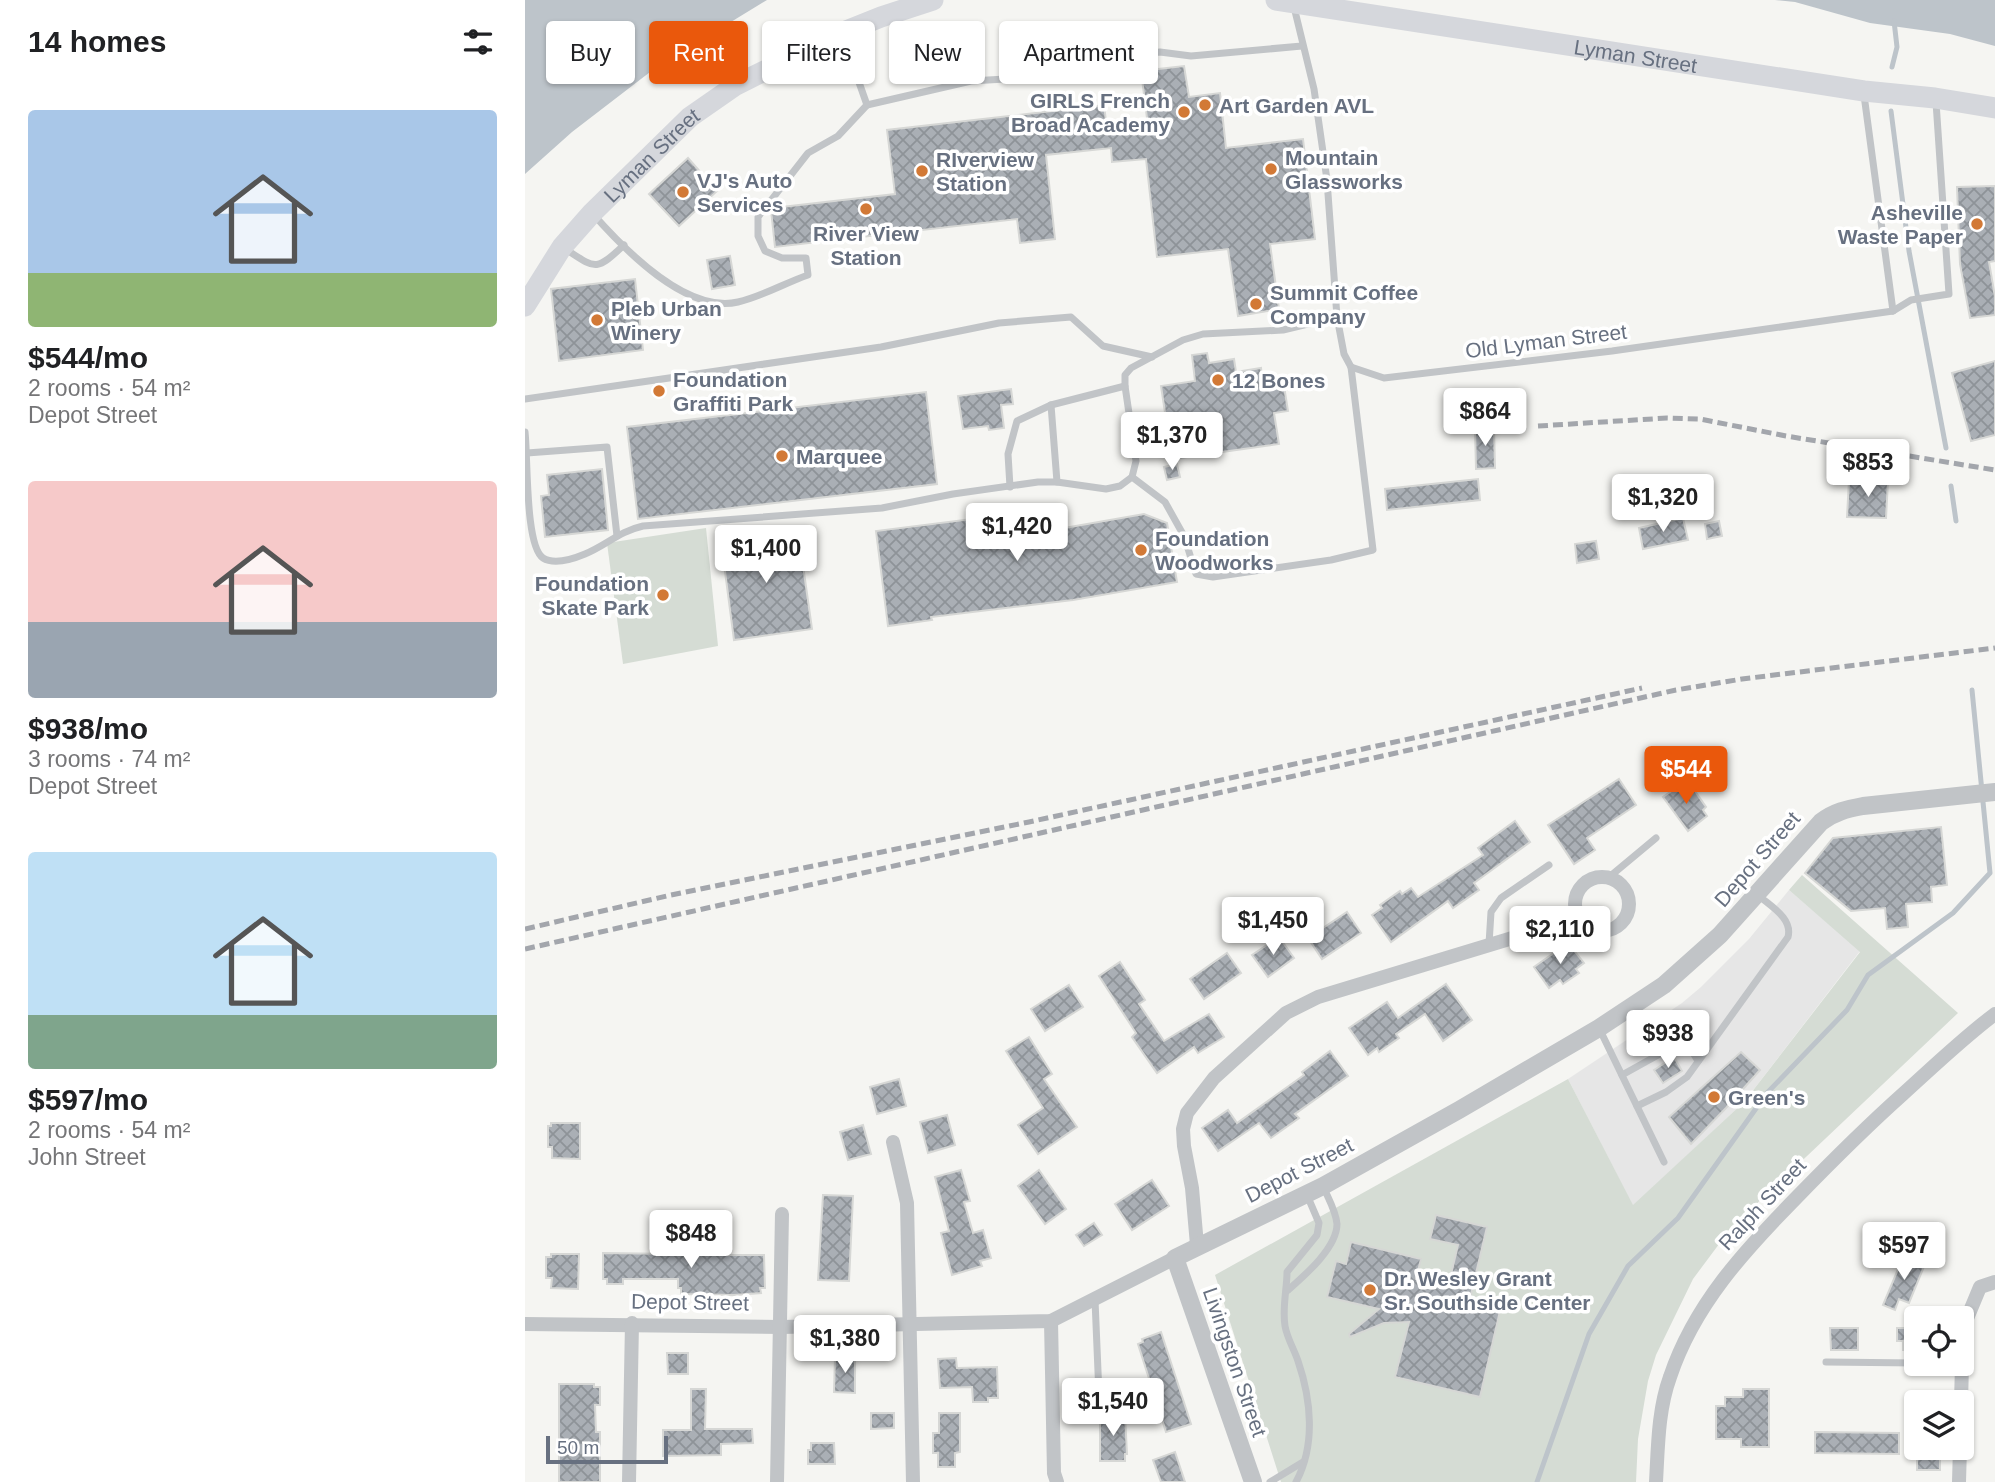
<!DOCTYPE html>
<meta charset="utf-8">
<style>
body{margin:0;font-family:Helvetica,sans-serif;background:#f6f6f6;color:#202124;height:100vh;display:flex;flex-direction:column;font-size:26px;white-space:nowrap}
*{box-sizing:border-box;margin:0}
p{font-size:23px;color:#757577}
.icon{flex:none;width:38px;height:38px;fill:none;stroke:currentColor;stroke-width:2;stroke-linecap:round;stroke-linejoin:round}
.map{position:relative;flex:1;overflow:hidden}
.sheet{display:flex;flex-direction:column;background:#fff;width:525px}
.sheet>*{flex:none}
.banner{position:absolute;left:21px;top:21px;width:665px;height:63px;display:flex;gap:14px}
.buttons{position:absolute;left:1379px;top:1306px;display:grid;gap:14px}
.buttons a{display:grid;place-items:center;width:70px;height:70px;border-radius:7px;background:#fff;box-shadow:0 2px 5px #0004;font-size:35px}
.scale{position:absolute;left:21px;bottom:18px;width:122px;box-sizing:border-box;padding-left:7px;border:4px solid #677080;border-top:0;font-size:19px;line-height:24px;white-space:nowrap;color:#677080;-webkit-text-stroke:5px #fff;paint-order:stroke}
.price{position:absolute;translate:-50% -60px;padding:0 16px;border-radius:7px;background:#fff;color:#222;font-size:23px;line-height:46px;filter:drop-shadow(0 2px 4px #0008)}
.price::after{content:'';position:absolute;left:50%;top:42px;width:21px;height:16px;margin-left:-10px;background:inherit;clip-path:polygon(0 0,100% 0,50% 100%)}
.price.selected{background:#ea580c;color:#fff}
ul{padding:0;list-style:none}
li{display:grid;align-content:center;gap:14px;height:371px;padding:0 28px}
li span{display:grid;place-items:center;height:217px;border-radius:7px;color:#555}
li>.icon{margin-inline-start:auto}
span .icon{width:126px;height:126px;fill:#fffc;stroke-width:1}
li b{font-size:30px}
h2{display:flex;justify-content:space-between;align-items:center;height:84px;padding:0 28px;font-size:30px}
.chip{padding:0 24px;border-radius:7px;background:#fff;box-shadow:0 2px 5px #0004;font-size:24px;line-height:63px}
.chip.selected{background:#ea580c;color:#fff}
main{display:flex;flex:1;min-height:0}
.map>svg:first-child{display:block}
.built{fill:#e6e6e6}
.green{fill:#d5dcd4}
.water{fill:#bdc4ca}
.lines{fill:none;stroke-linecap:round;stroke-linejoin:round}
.stream{stroke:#bdc4ca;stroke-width:5}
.building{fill:url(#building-cross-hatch);stroke:#d6d7d5;stroke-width:2}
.service{stroke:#c1c4c7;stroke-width:7}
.minor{stroke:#c1c4c7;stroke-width:14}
.tertiary{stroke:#c1c4c7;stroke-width:18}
.secondary{stroke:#d5d7dc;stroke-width:21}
.rail{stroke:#a3a6ac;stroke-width:5;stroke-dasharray:10 5;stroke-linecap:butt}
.poi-dot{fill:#d27936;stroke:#fff;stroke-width:2.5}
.labels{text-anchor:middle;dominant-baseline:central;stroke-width:7;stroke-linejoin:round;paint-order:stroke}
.street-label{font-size:21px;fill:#677080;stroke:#fff}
.poi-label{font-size:21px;font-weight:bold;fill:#677080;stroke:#fff;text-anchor:start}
</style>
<main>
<section class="sheet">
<h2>14 homes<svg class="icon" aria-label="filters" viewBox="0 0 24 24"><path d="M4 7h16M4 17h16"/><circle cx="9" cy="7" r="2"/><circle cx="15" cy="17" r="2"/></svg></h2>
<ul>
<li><span style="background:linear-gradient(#a9c7e8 75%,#8fb573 0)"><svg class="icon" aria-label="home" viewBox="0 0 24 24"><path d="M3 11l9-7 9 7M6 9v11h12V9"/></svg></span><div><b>$544/mo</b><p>2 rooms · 54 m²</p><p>Depot Street</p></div></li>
<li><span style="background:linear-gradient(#f6c9c9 65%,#9aa5b1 0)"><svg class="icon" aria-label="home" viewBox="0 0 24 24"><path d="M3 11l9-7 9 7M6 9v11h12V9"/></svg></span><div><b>$938/mo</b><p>3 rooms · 74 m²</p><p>Depot Street</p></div></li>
<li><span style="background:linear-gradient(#bfe0f5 75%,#7fa58c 0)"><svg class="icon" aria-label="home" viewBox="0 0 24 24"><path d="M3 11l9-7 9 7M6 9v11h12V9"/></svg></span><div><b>$597/mo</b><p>2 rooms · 54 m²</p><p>John Street</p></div></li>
</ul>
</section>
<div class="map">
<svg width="1470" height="1482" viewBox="0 0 1470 1482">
<defs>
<pattern id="building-cross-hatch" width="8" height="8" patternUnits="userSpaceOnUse" patternTransform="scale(1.75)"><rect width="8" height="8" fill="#aaafb5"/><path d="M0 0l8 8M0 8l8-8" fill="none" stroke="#8e9398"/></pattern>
</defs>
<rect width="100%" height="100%" fill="#f5f5f2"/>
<path class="built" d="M 1264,890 L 1335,951 L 1219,1102 L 1108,1206 L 1043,1079 L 1157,1003 L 1176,987 L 1224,939 Z"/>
<g class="green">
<path d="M 181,528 L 193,646 L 98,664 L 82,543 Z"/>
<path d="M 1277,875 L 1433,1013 L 1206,1228 L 1168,1279 L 1131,1355 L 1123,1381 L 1113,1439 L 1111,1482 L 756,1482 L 690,1275 L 1043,1079 L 1108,1205 L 1219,1102 L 1335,952 L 1264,890 Z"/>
</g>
<g class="water">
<path d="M 0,0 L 242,0 L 129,69 L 47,132 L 0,174 Z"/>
<path d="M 1250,0 L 1470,0 L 1470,46 L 1425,34 L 1345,23 L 1270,2 Z"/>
</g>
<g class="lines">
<g class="stream">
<path d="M 1367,67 L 1372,47 L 1369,21"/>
<path d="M 1366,111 L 1384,251 L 1421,448"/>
<path d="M 1426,486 L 1431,521"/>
<path d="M 1012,1482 L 1064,1334 L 1103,1266 L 1153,1218 L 1242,1093 L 1322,1010 L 1343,975 L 1428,913 L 1465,873 L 1447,690"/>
</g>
</g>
<g class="building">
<path d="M 659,66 L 664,97 L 695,93 L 701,148 L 778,139 L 790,239 L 745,244 L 754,309 L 713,316 L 703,249 L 632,257 L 621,159 L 587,162 L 586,148 L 521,155 L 530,239 L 495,243 L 492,219 L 250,247 L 246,210 L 248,208 L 370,194 L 362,130 L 579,105 L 582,129 L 623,126 L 616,71 Z"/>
<path d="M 163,158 L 192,191 L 154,226 L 124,194 Z"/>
<path d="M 1470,186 L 1470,261 L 1464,262 L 1470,297 L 1470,315 L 1445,318 L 1435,264 L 1432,187 Z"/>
<path d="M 205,256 L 210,285 L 187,289 L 182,260 Z"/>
<path d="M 110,279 L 118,350 L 34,361 L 26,289 Z"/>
<path d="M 682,353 L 684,363 L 709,359 L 711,372 L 736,368 L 738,387 L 746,386 L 746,388 L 759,386 L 763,411 L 749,413 L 754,444 L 647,459 L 636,386 L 670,381 L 667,355 Z"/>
<path d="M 1470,361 L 1470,435 L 1446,441 L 1427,373 Z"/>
<path d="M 486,389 L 488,404 L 476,405 L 479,428 L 464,430 L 463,426 L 438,429 L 433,396 Z"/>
<path d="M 401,392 L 412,484 L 113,519 L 102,427 Z"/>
<path d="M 950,428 L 969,428 L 970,468 L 951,469 Z"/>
<path d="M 652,464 L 655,477 L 642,480 L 639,467 Z"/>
<path d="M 77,469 L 83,530 L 20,537 L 16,496 L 24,495 L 22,475 Z"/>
<path d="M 953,479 L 955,500 L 862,510 L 860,489 Z"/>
<path d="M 1324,480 L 1363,481 L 1361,518 L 1322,517 Z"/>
<path d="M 519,510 L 522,531 L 619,514 L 642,523 L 652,582 L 548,600 L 406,617 L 407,620 L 363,626 L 351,531 Z"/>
<path d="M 1158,518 L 1163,540 L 1118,549 L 1114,528 Z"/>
<path d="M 1194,521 L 1197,536 L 1182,539 L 1180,524 Z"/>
<path d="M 273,530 L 287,629 L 209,640 L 196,541 Z"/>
<path d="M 1071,541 L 1074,559 L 1052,563 L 1050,544 Z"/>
<path d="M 1094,779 L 1111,805 L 1062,838 L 1070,850 L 1049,864 L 1023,825 Z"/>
<path d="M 1158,783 L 1163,790 L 1167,787 L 1181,807 L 1178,810 L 1182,816 L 1163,831 L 1138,797 Z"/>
<path d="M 990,821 L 1005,842 L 949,883 L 954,890 L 928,908 L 923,901 L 866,942 L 847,915 L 857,908 L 855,905 L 875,891 L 877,894 L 886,888 L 893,897 L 958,855 L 953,848 Z"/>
<path d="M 1416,827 L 1422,885 L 1406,887 L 1407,902 L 1381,904 L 1383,927 L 1362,929 L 1360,908 L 1326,911 L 1280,873 L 1308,838 Z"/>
<path d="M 822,912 L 836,933 L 797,959 L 783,938 Z"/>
<path d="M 754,937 L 769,958 L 743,977 L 727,955 Z"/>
<path d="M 1043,943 L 1059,963 L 1051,969 L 1054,973 L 1038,984 L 1035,980 L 1024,988 L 1009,967 Z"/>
<path d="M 702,953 L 716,973 L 679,999 L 665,979 Z"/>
<path d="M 595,962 L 620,1000 L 614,1004 L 639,1041 L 684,1014 L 699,1037 L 673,1053 L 669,1047 L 632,1073 L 607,1037 L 611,1033 L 574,976 Z"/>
<path d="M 921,984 L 947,1020 L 918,1041 L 900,1014 L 871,1034 L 874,1038 L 854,1052 L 852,1048 L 843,1055 L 824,1028 L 862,1002 L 873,1018 Z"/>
<path d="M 544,985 L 558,1007 L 520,1031 L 506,1009 Z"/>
<path d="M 504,1037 L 527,1074 L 519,1079 L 552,1127 L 513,1154 L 493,1125 L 518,1108 L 481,1051 Z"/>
<path d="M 805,1051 L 823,1076 L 770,1114 L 774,1118 L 746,1138 L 734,1123 L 693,1151 L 677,1128 L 703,1110 L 712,1123 L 779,1075 L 777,1072 Z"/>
<path d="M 1216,1052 L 1235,1070 L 1201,1108 L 1166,1144 L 1144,1117 Z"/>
<path d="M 1149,1057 L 1157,1071 L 1138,1083 L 1129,1070 Z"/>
<path d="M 374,1079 L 381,1106 L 352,1114 L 345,1087 Z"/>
<path d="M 422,1115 L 430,1145 L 403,1153 L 395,1122 Z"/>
<path d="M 26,1123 L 55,1123 L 55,1159 L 27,1158 L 27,1147 L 23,1147 L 23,1126 L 26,1126 Z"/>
<path d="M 338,1125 L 346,1154 L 323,1160 L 315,1132 Z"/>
<path d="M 436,1170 L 445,1201 L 439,1202 L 448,1233 L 458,1230 L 466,1258 L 455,1261 L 457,1266 L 427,1275 L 416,1233 L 424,1231 L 410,1177 Z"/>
<path d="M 514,1170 L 541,1209 L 520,1224 L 493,1186 Z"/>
<path d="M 627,1180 L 644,1206 L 607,1230 L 590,1204 Z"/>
<path d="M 298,1195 L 328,1196 L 324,1281 L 293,1280 Z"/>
<path d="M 911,1215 L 962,1227 L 944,1303 L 975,1311 L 955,1397 L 870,1377 L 884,1322 L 859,1323 L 825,1337 L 824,1334 L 854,1309 L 802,1297 L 811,1261 L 821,1264 L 826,1242 L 896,1259 L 891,1279 L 923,1287 L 933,1245 L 905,1239 Z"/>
<path d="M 569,1223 L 577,1235 L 559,1246 L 551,1235 Z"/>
<path d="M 185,1247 L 199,1247 L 199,1255 L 239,1255 L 240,1288 L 235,1288 L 236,1293 L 209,1295 L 156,1294 L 156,1288 L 153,1288 L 153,1279 L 98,1279 L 98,1284 L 82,1284 L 82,1279 L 78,1279 L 78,1253 L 152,1254 L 158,1254 L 158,1248 Z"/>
<path d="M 26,1254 L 54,1254 L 53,1289 L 26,1288 L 27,1278 L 21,1278 L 21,1257 L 26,1257 Z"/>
<path d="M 1379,1255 L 1400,1264 L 1384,1303 L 1374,1299 L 1370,1310 L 1358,1305 Z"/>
<path d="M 1305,1328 L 1333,1328 L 1333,1350 L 1306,1350 Z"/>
<path d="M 1372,1328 L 1391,1328 L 1391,1350 L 1378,1350 L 1378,1341 L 1372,1341 Z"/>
<path d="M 636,1332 L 666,1424 L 641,1432 L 613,1344 L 618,1342 L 617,1339 Z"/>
<path d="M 142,1353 L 163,1353 L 163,1374 L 143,1374 Z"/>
<path d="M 310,1357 L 330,1357 L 330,1393 L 309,1392 Z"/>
<path d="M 431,1358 L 432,1368 L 472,1367 L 473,1398 L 463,1398 L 463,1402 L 448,1402 L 447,1387 L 415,1388 L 413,1359 Z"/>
<path d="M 34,1384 L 69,1384 L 69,1387 L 75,1387 L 75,1405 L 70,1405 L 71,1432 L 75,1432 L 75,1482 L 34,1482 Z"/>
<path d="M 166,1389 L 181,1389 L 180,1429 L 227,1429 L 228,1443 L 196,1444 L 196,1455 L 138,1456 L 138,1430 L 166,1430 Z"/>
<path d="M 1218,1389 L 1244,1389 L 1244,1447 L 1216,1447 L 1216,1439 L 1191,1439 L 1191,1406 L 1200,1406 L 1200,1397 L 1218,1397 Z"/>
<path d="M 346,1413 L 369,1413 L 369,1428 L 346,1429 Z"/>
<path d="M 414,1413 L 435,1413 L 435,1452 L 430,1453 L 430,1467 L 413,1467 L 413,1453 L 408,1453 L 408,1433 L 414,1433 Z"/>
<path d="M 575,1415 L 600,1415 L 602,1454 L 600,1454 L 600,1461 L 575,1461 Z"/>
<path d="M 1290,1432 L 1374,1433 L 1374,1454 L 1290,1453 Z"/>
<path d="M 286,1443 L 309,1443 L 310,1464 L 283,1464 L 283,1450 L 286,1450 Z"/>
<rect x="1392" y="1447" width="23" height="23"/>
<path d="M 650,1452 L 660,1482 L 636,1482 L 628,1460 Z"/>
</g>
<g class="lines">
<g class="service">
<path d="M 769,7 L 789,89 L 802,180 L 812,317 L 819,354 L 826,367 L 859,378 L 1087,351 L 1368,311 L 1339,95"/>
<path d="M 342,105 L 446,81 L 563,74 L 594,57 L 635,52 L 666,56 L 777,46"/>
<path d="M 68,214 C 99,249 161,314 213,302 C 236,297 260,283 283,275 L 281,258 L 257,258 L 240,251 L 233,236 L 233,217 L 283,153 L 313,136 L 342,105 L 318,37"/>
<path d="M 39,248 C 71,269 70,272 99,245"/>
<path d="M 1368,311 L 1386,300 L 1424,294 L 1411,102"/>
<path d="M 0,399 L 356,347 L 474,323 L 546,317 L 578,346 L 627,357"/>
<path d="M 526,405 L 532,482"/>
<path d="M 0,432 C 3,457 0,546 18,558 C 29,565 48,559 60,554 C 80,546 95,531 118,526 L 357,508 L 428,494 L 513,482 L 532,482 L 581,489 L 595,486 L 607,477 L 611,461 L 600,386 L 600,375 L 606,368 L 658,340 L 678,334 L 758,330 L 812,317"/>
<path d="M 2,453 L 82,447 L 92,536"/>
<path d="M 607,477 L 640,502 L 659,536 L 671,574 L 688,577 L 806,560 L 848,550 L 826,367"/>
<path d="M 485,487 L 483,454 L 492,421 L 526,405 L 600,386"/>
<path d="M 1083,878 L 1131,838"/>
<path d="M 964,944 L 966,912 L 976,898 L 1024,865"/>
<path d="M 1074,1028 L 1139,1162"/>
<path d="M 1097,1075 L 1160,1040 L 1173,1061"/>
<path d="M 1112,1106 L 1141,1092 L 1162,1077 L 1263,937 C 1268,918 1245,906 1233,895"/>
<path d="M 762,1291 C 779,1276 812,1248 812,1224 C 811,1211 803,1198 798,1186"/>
<path d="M 570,1300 L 574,1395"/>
<path d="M 1301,1362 L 1391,1363"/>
<path d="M 1412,1363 L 1436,1364"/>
<path d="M 745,1482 L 778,1462"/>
<path d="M 771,1482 C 791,1445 786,1399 773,1361 C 769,1349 762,1338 760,1326 C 757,1308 762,1289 762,1272 L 792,1235 L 794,1223 L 782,1195"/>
</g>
<g class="minor">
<circle cx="1077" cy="904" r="27"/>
<path d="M 368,1142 L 382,1203 L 388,1482"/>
<path d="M 672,1245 L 667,1188 L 659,1146 L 658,1129 L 662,1113 L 689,1078 L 761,1013 L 793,997 L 994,936 L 1041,919 L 1052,912"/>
<path d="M 526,1321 L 529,1473 L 532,1482"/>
<path d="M 0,1324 L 256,1327 L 526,1321 L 650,1258"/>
<path d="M 1436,1402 L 1438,1328 L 1455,1287 L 1470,1282"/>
<path d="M 104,1482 L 107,1323"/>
<path d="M 252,1482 L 257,1214"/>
<path d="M 1131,1482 C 1133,1447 1133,1410 1145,1377 C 1169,1305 1219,1251 1272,1197 C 1306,1162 1341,1127 1378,1094 C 1408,1067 1438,1038 1470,1014"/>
<path d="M 1434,1482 L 1435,1447"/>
</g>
<path class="tertiary" d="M 728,1482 L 650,1258 L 798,1186 L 934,1110 L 1074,1028 L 1139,985 L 1195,935 L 1296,822 C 1309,812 1322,809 1338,806 L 1470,792"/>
<g class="secondary">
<path id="s1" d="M 751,0 L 1339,91 L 1410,98 L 1470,108"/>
<path id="s2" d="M 0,306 L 37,247 L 67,213 L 165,117 L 211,85 L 316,33 L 356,17 L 408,0"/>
</g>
<g class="rail">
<path d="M 1013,426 L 1142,418 L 1175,419 L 1261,436 L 1470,470"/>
<path d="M 0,929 L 146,895 L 504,822 L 1117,688"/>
<path d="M 0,949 L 1151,690 L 1217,679 L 1470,648"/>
</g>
</g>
<g class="poi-dot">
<circle cx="680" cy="105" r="7"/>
<circle cx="659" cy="112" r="7"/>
<circle cx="746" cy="169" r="7"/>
<circle cx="397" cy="171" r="7"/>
<circle cx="158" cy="192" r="7"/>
<circle cx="341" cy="209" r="7"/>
<circle cx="1452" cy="224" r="7"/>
<circle cx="731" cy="304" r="7"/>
<circle cx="72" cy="320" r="7"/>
<circle cx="693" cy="380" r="7"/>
<circle cx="134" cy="391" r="7"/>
<circle cx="257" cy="456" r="7"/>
<circle cx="616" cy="550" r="7"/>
<circle cx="138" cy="595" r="7"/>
<circle cx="1189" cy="1097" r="7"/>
<circle cx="845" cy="1290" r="7"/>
</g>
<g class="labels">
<g class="street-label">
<text stroke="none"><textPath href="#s1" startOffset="364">Lyman Street</textPath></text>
<text stroke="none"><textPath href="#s2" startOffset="198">Lyman Street</textPath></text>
<text transform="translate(1021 341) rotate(-7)">Old Lyman Street</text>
<text transform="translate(1232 859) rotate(-49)">Depot Street</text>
<text transform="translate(774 1170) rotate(-27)">Depot Street</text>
<text transform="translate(1237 1204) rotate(-47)">Ralph Street</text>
<text transform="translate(165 1302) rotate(1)">Depot Street</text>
<text transform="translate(710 1362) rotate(71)">Livingston Street</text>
</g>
<g class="poi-label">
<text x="645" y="100" text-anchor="end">GIRLS French<tspan x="645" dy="24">Broad Academy</tspan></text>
<text x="694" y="105">Art Garden AVL</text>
<text x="760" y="157">Mountain<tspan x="760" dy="24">Glassworks</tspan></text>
<text x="411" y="159">RIverview<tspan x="411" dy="24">Station</tspan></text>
<text x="172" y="180">VJ's Auto<tspan x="172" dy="24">Services</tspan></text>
<text x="1438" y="212" text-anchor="end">Asheville<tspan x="1438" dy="24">Waste Paper</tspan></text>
<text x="341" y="233" text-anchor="middle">River View<tspan x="341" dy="24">Station</tspan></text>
<text x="745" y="292">Summit Coffee<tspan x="745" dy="24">Company</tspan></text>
<text x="86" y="308">Pleb Urban<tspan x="86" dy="24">Winery</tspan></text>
<text x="148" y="379">Foundation<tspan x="148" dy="24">Graffiti Park</tspan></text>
<text x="707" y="380">12 Bones</text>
<text x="271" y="456">Marquee</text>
<text x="630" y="538">Foundation<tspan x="630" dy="24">Woodworks</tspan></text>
<text x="124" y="583" text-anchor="end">Foundation<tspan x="124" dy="24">Skate Park</tspan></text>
<text x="1203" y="1097">Green's</text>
<text x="859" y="1278">Dr. Wesley Grant<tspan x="859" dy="24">Sr. Southside Center</tspan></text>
</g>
</g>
</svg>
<div class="buttons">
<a><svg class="icon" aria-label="locate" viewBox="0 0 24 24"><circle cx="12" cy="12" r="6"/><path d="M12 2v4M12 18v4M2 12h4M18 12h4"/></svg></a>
<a><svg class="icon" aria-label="layers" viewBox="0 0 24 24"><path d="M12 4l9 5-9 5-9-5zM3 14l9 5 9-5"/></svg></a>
</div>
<div class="scale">50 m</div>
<b class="price" style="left:960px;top:448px">$864</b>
<b class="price" style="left:647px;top:472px">$1,370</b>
<b class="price" style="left:1343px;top:499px">$853</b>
<b class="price" style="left:1138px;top:534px">$1,320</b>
<b class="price" style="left:492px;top:563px">$1,420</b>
<b class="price" style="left:241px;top:585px">$1,400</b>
<b class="price selected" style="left:1161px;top:806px">$544</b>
<b class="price" style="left:748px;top:957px">$1,450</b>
<b class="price" style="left:1035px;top:966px">$2,110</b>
<b class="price" style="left:1143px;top:1070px">$938</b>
<b class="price" style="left:166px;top:1270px">$848</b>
<b class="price" style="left:1379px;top:1282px">$597</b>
<b class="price" style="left:320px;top:1375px">$1,380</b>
<b class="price" style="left:588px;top:1438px">$1,540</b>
<div class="banner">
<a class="chip">Buy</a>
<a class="chip selected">Rent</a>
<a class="chip">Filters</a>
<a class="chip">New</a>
<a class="chip">Apartment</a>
</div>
</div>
</main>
